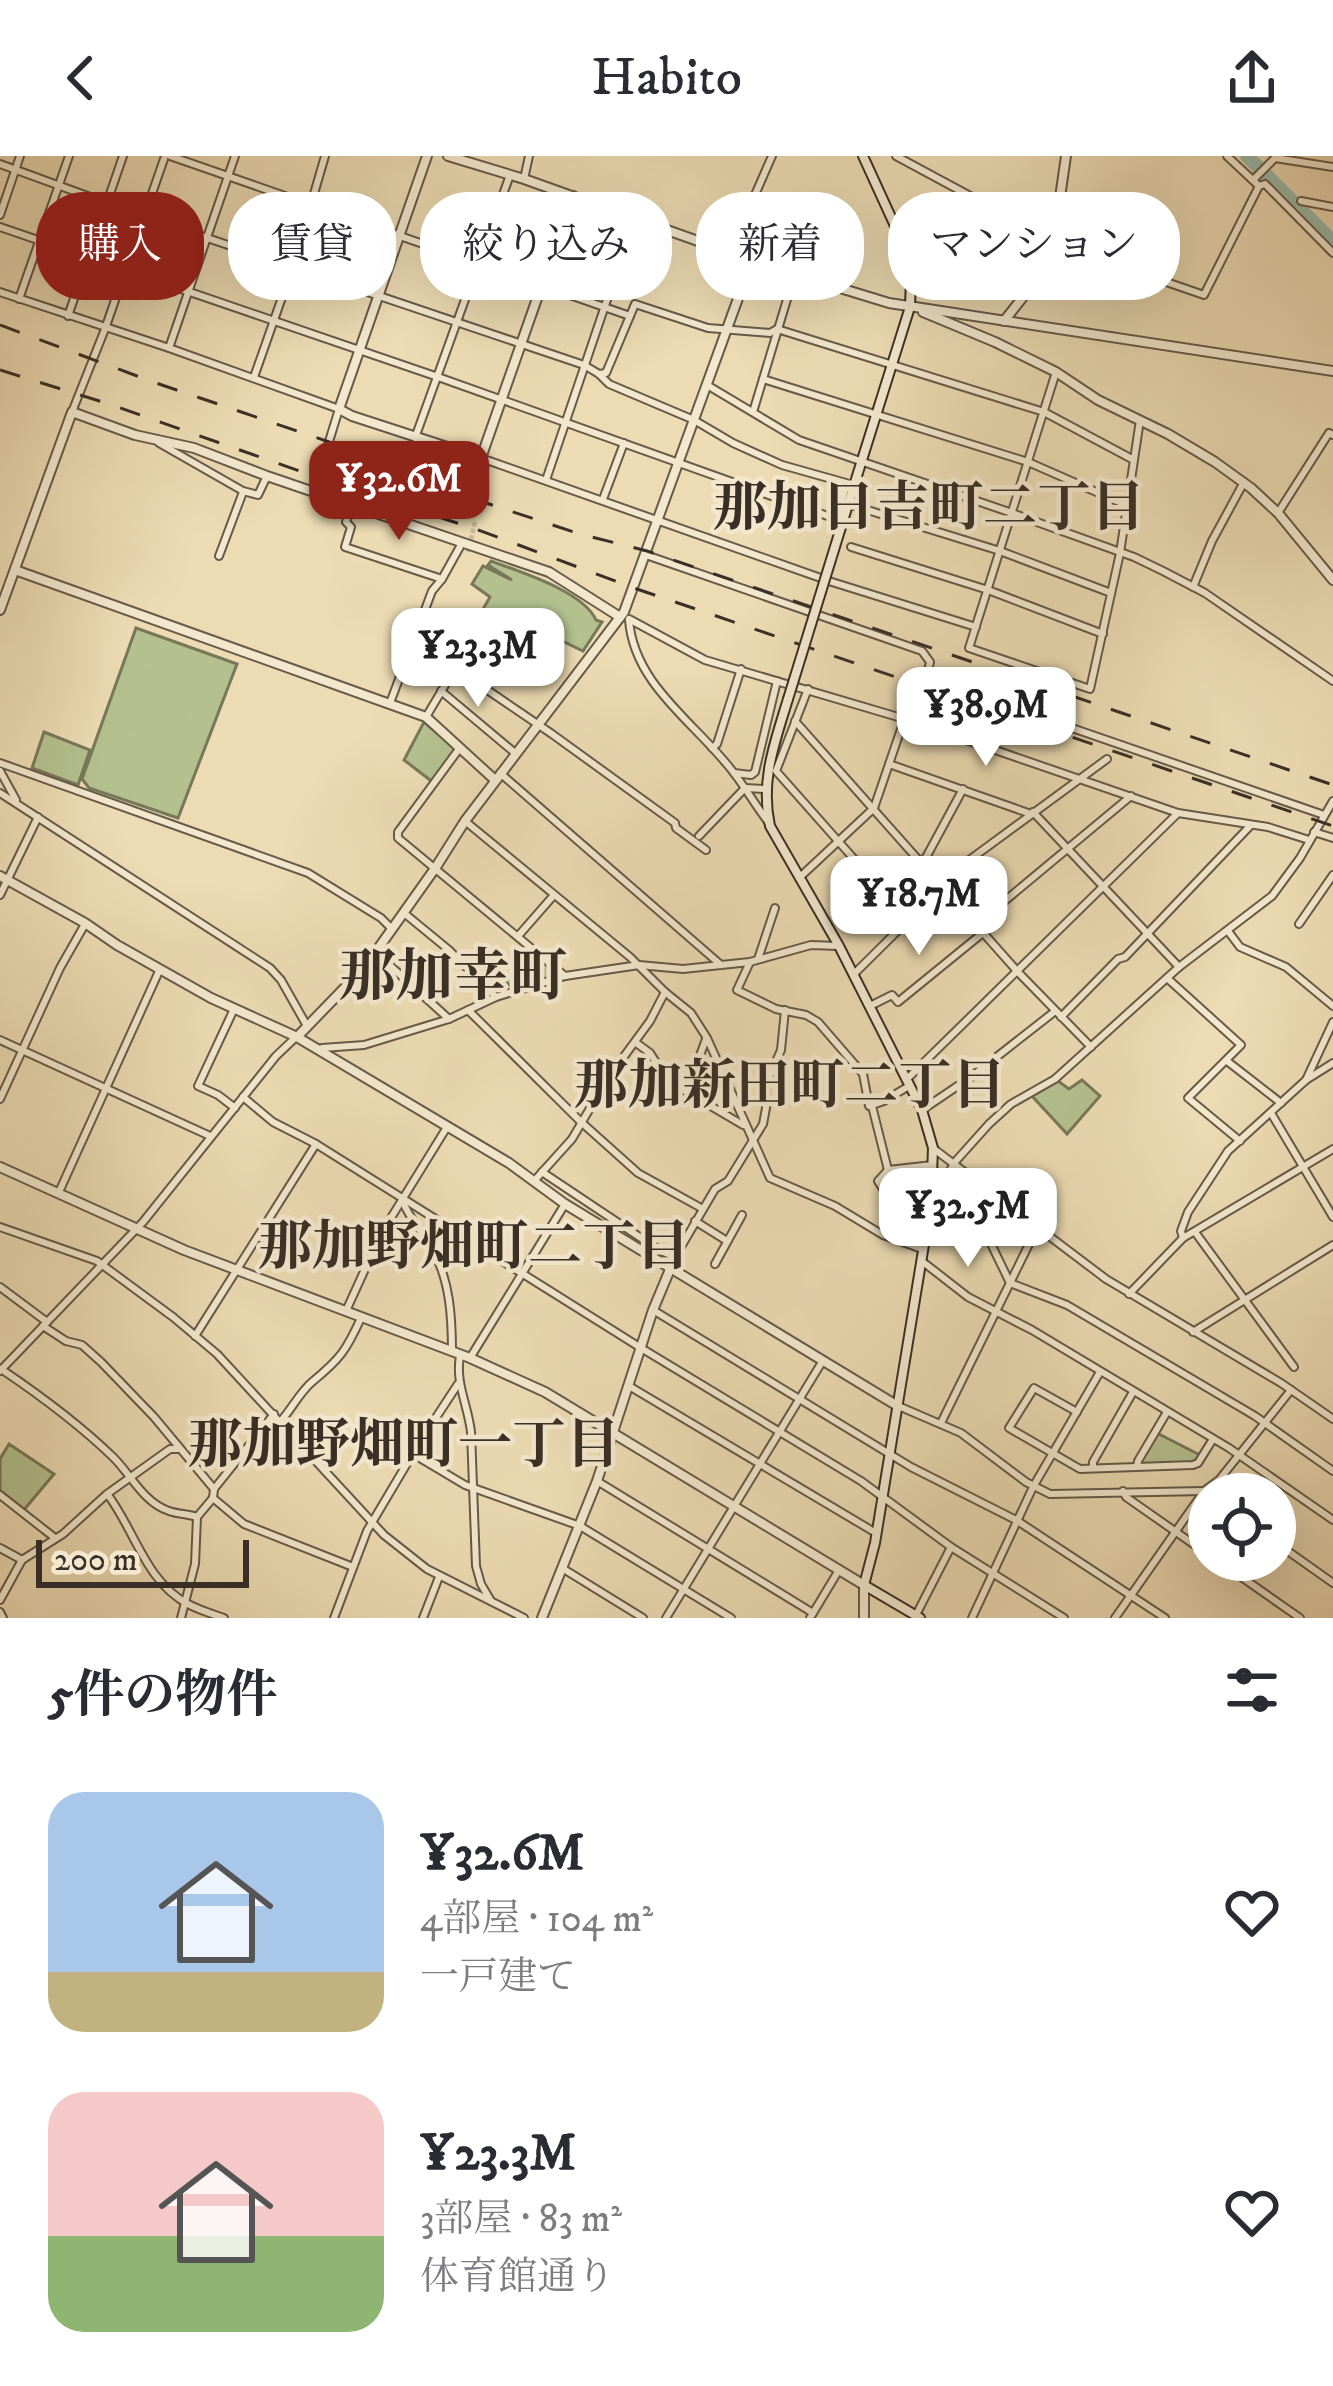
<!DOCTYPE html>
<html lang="ja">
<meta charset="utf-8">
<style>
body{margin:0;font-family:"IM FELL DW Pica","Noto Serif JP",serif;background:#f2f2f3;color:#2b2b33;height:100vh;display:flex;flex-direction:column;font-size:45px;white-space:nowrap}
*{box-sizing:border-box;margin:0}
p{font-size:39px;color:#7c7c81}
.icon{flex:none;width:66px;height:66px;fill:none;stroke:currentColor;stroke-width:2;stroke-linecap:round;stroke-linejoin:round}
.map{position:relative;height:1462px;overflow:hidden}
.details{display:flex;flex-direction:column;background:#fff;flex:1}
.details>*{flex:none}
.hud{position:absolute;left:36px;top:36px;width:1263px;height:108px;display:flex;gap:24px}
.tools{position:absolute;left:1188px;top:1317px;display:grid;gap:24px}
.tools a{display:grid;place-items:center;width:108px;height:108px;border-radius:50%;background:#fff;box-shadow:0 12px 48px #0002;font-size:60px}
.scale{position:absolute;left:36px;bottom:30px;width:213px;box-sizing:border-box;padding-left:12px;border:6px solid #3a2f26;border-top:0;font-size:33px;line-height:42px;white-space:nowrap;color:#3a2f26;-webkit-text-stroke:9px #f3e8ce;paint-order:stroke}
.price{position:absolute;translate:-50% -102px;padding:0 27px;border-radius:24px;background:#fff;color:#222;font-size:39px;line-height:78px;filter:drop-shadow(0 3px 6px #0008)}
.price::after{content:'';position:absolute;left:50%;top:72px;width:36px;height:27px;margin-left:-18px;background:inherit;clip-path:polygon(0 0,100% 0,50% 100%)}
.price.on{background:#8f2418;color:#fff}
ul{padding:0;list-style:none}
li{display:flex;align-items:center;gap:36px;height:300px;padding:0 48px}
li span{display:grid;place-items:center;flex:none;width:336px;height:240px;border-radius:36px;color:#555}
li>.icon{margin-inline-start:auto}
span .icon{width:144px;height:144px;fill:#fffc;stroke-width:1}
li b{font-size:51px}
h2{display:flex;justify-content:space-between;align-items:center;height:144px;padding:0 48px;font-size:51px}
.tag{padding:0 42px;border-radius:48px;background:#fff;box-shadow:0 12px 48px #0002;font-size:42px;line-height:108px}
.tag.on{background:#8f2418;color:#fff}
header{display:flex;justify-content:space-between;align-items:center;height:156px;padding:0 48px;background:#fff;font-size:54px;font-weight:600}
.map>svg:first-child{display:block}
.green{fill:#b4c18f;stroke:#77785a;stroke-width:3}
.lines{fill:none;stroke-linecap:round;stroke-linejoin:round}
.river{stroke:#99bbab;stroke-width:14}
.pedestrian-tunnel{stroke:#c8b997;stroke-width:4.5;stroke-dasharray:4.5 2;stroke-linecap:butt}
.minor-casing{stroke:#665a49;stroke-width:10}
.tertiary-casing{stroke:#665a49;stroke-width:12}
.secondary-casing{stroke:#3a2f26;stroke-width:12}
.minor{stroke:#f3e8ce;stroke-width:6}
.tertiary{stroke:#f3e8ce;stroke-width:8}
.secondary{stroke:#f3e8ce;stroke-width:8}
.rail{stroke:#3a2f26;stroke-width:3;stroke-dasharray:21 21;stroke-linecap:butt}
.secondary-bridge-casing{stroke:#3a2f26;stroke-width:12;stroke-linecap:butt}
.secondary-bridge{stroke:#f3e8ce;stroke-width:8}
.labels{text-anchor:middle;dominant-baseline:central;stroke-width:9;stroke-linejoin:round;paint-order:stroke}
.neighbourhood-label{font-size:54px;font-weight:bold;fill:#3a2f26;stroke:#f3e8ce}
.quarter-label{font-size:57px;font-weight:bold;fill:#3a2f26;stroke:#f3e8ce}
</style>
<header><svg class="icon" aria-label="back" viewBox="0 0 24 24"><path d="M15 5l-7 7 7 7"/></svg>Habito<svg class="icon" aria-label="share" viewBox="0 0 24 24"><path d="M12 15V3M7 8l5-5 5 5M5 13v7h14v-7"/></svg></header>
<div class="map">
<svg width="1333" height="1462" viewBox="0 0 1333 1462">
<rect width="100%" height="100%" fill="#ecdbb3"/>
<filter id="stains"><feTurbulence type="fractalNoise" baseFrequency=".00167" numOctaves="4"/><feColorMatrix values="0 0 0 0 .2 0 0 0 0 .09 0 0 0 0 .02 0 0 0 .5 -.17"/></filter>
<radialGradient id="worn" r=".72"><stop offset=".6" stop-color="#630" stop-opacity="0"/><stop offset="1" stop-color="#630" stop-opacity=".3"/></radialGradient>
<g class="green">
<path d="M 491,405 C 520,416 583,435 596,464 L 602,466 L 583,495 L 554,481 L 536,511 L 471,474 L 490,441 L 472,428 L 483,410 L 512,424 L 488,409 Z"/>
<path d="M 136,472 L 237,508 L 178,662 L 89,632 L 82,623 Z"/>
<path d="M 424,566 L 458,594 L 434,627 L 404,604 Z"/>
<path d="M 44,576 L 90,594 L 78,629 L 32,612 Z"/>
<path d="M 531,793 L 563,820 L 513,832 L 506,826 Z"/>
<path d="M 1082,924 L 1100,940 L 1067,978 L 1032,940 L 1058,925 L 1069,933 Z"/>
<path d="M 1155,1276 L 1202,1300 L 1198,1307 L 1137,1311 Z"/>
<path d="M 9,1288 L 54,1318 L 23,1355 L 0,1339 L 0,1303 Z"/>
</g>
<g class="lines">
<path class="river" d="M 1247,0 L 1333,86"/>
<path class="pedestrian-tunnel" d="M 468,396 L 475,366"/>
<g class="minor-casing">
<g id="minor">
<path d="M 170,0 L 630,160"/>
<path d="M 896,0 L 1089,104 L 1146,119 L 1204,139 L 1259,30 L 1227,0"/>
<path d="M 0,8 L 145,61 L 584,209 L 599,218 L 609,228 L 694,264 L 733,287 L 782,309 L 846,327"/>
<path d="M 524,23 L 529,0"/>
<path d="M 1253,24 L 1275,2 L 1333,11"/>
<path d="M 1259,30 L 1265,28 L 1333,97"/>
<path d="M 1301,45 L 1333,51"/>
<path d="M 0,59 L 20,0"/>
<path d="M 0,71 L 438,221 L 836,363 L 847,328"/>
<path d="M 730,96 L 772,0"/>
<path d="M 0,136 L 169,192 L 339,253 L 327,292 L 334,297 L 396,318 L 405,328"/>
<path d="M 19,143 L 69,0"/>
<path d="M 68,160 L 123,0"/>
<path d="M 169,192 L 235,0"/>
<path d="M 1056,216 L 969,492 L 1090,533 L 1120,397 L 1140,264"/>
<path d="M 599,218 L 606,217 L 635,148 L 708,172 L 770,177 L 777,173 L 1044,256 L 1132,303"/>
<path d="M 254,221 L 293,110 L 325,0"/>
<path d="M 763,223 L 1028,306 L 1126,349"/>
<path d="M 707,229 L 799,284 L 1012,357 L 1134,401 L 1163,415 L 1205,437 L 1333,525"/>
<path d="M 72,256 L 105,173 L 165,0"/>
<path d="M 753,256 L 795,117"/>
<path d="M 415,282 L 510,19"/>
<path d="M 159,287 L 243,335 L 258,339 L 267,320"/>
<path d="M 481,302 L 832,426 L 976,471"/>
<path d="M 546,324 L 635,61"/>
<path d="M 603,343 L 624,287"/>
<path d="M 848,348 L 1000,395 L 1111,437"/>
<path d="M 352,349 L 346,366 L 351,371 L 345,391 L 442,423"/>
<path d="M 1278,357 L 1329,277 L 1333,279"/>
<path d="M 851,391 L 988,434 L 1103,478"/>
<path d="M 646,399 L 922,495 L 930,506 L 927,519 L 930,523 L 1324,659"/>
<path d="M 219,400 L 243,336"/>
<path d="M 1193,431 L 1212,385 L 1244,326"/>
<path d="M 629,463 L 705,504 L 905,563 L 1178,657 L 1268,671 L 1309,684"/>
<path d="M 629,464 C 634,528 693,565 730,612 C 744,629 755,649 769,667"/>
<path d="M 808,533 L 776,615 L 909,765"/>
<path d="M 441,535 L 515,597"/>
<path d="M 390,547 L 432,435 L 442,423 L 462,387"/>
<path d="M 426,561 L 457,509 L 483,531 L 552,578 L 675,667 L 676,672 L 706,694"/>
<path d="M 795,565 L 1017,815 L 1091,891"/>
<path d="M 712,592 L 717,588 L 741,513"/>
<path d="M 459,593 L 398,676 L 398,682 L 565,820"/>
<path d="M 0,607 L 308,717 L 381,762 L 392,773"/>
<path d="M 889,608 L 1031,658"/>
<path d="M 0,615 L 16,644"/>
<path d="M 500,617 L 721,809"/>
<path d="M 734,617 L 751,619 L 755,616 L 777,525"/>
<path d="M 0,637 L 270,812 L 281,824 L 307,870"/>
<path d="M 1033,656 L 1179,811"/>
<path d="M 465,665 L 630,801 L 665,836 L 691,857 L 707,882 L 770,1022 L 835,1050 L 883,1079 L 922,1093"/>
<path d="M 1314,676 L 1333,682"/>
<path d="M 699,680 L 745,632 L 765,633"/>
<path d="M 923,707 L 963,633"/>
<path d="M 799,722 L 874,652 L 914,535"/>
<path d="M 0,739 L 38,661"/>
<path d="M 404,757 L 449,794 L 496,841"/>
<path d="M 977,768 L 1131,640"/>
<path d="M 1299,768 L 1333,719"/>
<path d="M 1228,775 L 1240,791 L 1286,811 L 1333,850"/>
<path d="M 519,779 L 554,739"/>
<path d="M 376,797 L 449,863"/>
<path d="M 758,803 L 775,752"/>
<path d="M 750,806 L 737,834 L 776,853 L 806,859 L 818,866 L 863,918 L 869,950 L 884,945 L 909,930"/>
<path d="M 854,818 L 968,705 L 1107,603"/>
<path d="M 1167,822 L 1241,889 L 1188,942 L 1240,985"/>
<path d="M 420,837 L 448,795"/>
<path d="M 870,850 L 892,839 L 898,846 L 984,776"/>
<path d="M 234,853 L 198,930 L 218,939 L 235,952"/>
<path d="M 468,854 L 581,966 L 638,1017 L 703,1053"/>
<path d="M 1061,861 L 1118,803 L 1125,801 L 1250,670"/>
<path d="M 0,884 L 210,980"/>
<path d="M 635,886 L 650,897 L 668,925 L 743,969"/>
<path d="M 319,894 L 322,892 L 364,889 L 449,863 L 496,841 L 565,820 L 639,809 L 683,813 L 721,809 L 750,806 L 811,789 L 838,790"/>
<path d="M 1227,905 L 1281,947"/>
<path d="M 906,924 L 1178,657"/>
<path d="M 1306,924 L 1333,866"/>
<path d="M 684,934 L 692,921 L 706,883"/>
<path d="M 243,941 L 273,966 L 316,988 L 641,1192 L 861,1325 L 951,1391 L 1064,1462"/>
<path d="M 0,943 L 60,812 L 85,768"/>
<path d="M 872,950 L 888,1014"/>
<path d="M 922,954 L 971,921 L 1054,856"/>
<path d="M 1271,957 L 1333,1061"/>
<path d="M 934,993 L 1106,1123 L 1281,1227 L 1333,1263"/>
<path d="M 542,1016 L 659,1094 L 675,1101 L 671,1111"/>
<path d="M 535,1024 L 572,983 L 606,925 L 650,865 L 665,836"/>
<path d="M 59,1036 L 160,813"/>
<path d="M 939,1036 L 980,1065 L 1010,1127 L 1067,1149 L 1255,1260 L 1333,1315"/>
<path d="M 402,1044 C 409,1062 422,1076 432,1093 C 450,1123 452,1162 452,1196"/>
<path d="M 931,1046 L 937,1040 L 954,1007 L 989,968 L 1011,948 L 1055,923 L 1179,811 L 1272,740 L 1300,702 L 1333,645"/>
<path d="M 895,1052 L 878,1025 L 888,1014 L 933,1009"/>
<path d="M 695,1065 L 727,1085"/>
<path d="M 0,1071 L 97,1105 L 173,1161 L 217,1198 L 384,1379 L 427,1413 L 524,1462"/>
<path d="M 1195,1076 L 1294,1211"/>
<path d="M 1183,1082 L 1181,1075 L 1188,1056 L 1228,995 L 1306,924 L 1333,907"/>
<path d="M 675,1101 L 715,1033 L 728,1025 L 763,968 L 766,952 L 765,931 L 781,894 L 785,854"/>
<path d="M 923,1106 L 968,1141 L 1032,1174 L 1229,1292 L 1333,1364"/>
<path d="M 715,1108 L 742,1059"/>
<path d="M 0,1131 L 47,1166"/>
<path d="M 1129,1138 L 1183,1082 L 1333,993"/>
<path d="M 653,1154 L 911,1311 L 1016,1364 L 1165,1462"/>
<path d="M 346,1155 L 381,1078 L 447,971"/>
<path d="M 43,1170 L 66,1185 L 82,1189 L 101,1206 L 154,1261 L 214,1333"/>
<path d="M 1193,1176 L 1333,1089"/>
<path d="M 195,1180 L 316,988"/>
<path d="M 460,1200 C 455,1227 468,1249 471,1276 L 476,1410 L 481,1428 L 491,1445"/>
<path d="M 470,1202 L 565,1048"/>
<path d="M 1,1213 C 41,1240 80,1269 114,1302 C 131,1319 144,1347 169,1355 C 177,1358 188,1358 197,1361"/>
<path d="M 0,1215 L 143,1066 L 276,900 L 296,881"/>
<path d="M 629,1230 L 876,1377"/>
<path d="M 896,1249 L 961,1277 L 1026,1326 L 1050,1338 L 1204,1335"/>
<path d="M 1077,1256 L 1034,1232 L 1009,1272 L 1080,1313 L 1193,1309 L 1198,1307 L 1213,1283"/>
<path d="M 280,1266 C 291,1254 300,1236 312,1226 C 340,1203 346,1195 361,1162"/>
<path d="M 941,1267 L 1037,1072"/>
<path d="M 413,1298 L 465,1329 L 580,1370 L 731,1462"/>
<path d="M 1137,1310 L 1138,1305 L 1167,1256"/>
<path d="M 1093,1312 L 1093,1306 L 1133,1236"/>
<path d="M 597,1325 L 813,1457"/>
<path d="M 1123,1335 L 1126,1341 L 1209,1399"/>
<path d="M 0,1339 L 55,1382"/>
<path d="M 108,1339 C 135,1375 146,1426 188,1448 C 199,1454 212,1458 224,1462"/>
<path d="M 213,1342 L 244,1368 L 353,1411"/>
<path d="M 1275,1386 L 1333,1427"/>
<path d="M 0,1392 L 22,1404"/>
<path d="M 1217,1404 L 1300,1462"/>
<path d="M 562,1412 L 643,1462"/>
<path d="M 0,1444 L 22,1404 L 63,1378 L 107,1338 L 170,1293 L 178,1293"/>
<path d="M 0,1456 L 3,1462"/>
<path d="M 916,1459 L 951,1391"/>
<path d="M 181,1462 L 195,1408 L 197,1361 L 213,1342 L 214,1333 L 274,1258"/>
<path d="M 334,1462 L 367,1375 L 418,1289 L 458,1228"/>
<path d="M 423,1462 L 439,1421"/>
<path d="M 666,1462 L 822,1206"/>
<path d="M 810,1462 L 839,1414"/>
<path d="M 972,1462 L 1033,1331 L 1100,1216"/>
<path d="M 1115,1462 L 1204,1335 L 1219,1324 L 1291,1234"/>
</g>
</g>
<g class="tertiary-casing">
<g id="tertiary">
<path d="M 427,0 L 339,253 L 352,260 L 481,302 L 573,40"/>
<path d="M 448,0 L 524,23 L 768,110 L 889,147 L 1333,215"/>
<path d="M 923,156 L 995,186 L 1056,216 L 1098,244 L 1168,278 L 1215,306 L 1251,332 L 1278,357 L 1333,424"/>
<path d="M 1004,165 L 1046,112 L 1054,83 L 1066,0"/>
<path d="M 15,414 L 426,561 L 495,624"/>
<path d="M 0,454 L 72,256 L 135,279 L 194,292 L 267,320 L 549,416 L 620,461"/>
<path d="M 0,720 L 85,767 L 117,789 L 211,842 L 297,881 L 509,1007 L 565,1048 L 896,1249"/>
<path d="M 297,881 L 358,818 L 375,797 L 436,711 L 465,665 L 624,456 L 752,104"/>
<path d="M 0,1011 L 184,1094 L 470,1202 L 545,1236 L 864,1429 L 864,1462"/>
<path d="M 542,1462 L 597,1325 L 653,1154 L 671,1111"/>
</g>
</g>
<g class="secondary-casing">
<g id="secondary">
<path d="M 846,355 L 910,151 L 911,122 L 906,94 L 863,0"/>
<path d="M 788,543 C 775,586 760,624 770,670 L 839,790 L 922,954 L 933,992 L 931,1046 L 875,1387 L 864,1429 L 920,1462"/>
</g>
</g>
<use href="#minor" class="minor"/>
<use href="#tertiary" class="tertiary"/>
<use href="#secondary" class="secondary"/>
<g class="rail">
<path d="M 0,169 L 156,227 L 409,313 L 483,346 L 580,378 L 647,395 L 1333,629"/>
<path d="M 0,214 L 109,248 L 362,337 L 473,372 L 634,432 L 1333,670"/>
</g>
<g class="secondary-bridge-casing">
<path id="secondary-bridge" d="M 788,543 L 846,355"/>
</g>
<use href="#secondary-bridge" class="secondary-bridge"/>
</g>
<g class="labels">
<g class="neighbourhood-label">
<text x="929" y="353">那加日吉町二丁目</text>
<text x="790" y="931">那加新田町二丁目</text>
<text x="474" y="1092">那加野畑町二丁目</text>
<text x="404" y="1290">那加野畑町一丁目</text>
</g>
<g class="quarter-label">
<text x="453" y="822">那加幸町</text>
</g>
</g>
<rect width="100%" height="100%" filter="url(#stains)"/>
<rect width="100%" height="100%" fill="url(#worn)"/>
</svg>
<div class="tools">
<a><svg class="icon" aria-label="locate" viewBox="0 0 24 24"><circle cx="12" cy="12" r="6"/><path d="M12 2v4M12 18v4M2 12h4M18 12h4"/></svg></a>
</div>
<div class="scale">200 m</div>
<b class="price on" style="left:399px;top:387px">¥32.6M</b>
<b class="price" style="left:478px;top:554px">¥23.3M</b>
<b class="price" style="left:986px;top:613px">¥38.9M</b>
<b class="price" style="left:919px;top:802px">¥18.7M</b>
<b class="price" style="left:968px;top:1114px">¥32.5M</b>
<div class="hud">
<a class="tag on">購入</a>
<a class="tag">賃貸</a>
<a class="tag">絞り込み</a>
<a class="tag">新着</a>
<a class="tag">マンション</a>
</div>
</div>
<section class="details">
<h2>5件の物件<svg class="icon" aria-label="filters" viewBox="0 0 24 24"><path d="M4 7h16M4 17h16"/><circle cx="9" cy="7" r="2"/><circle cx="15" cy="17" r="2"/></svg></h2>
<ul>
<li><span style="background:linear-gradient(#a9c7e8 75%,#c2b280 0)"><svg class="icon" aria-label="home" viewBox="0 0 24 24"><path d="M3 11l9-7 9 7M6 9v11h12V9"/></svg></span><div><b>¥32.6M</b><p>4部屋 · 104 m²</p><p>一戸建て</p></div><svg class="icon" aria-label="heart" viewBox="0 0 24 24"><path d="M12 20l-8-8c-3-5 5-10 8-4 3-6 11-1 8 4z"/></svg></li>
<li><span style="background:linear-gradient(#f6c9c9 60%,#8fb573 0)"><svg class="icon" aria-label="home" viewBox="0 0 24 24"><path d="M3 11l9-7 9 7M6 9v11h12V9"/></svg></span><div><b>¥23.3M</b><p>3部屋 · 83 m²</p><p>体育館通り</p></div><svg class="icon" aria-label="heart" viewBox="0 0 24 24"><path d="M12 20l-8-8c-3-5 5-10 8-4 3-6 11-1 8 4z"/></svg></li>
</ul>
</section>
